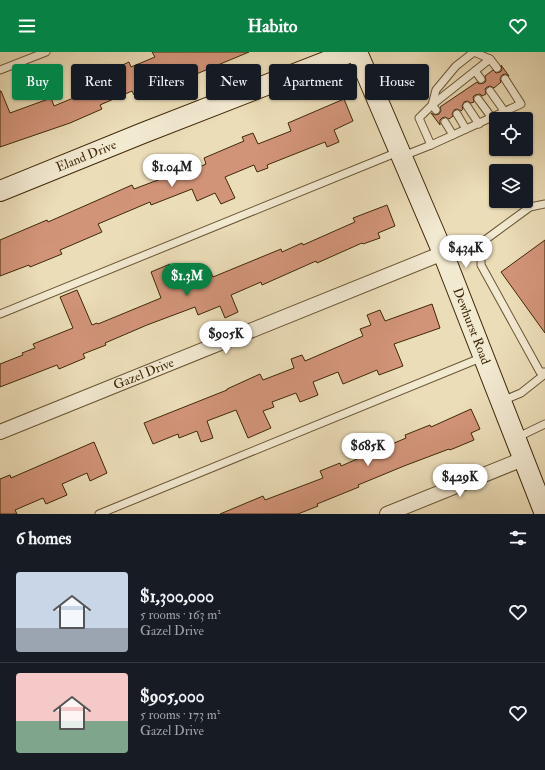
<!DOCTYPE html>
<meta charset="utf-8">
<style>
body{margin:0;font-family:"IM FELL Double Pica",serif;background:#20242c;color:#f1f3f6;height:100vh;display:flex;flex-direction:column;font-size:15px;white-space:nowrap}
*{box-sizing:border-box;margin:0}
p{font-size:13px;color:#9ea1a6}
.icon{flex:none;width:22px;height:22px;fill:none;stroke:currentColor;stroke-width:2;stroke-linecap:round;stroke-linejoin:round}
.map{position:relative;height:462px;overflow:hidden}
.panel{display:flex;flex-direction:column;background:#171b24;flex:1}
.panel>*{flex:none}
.guide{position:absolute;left:12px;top:12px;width:521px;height:36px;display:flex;gap:8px}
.buttons{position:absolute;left:489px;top:60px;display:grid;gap:8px}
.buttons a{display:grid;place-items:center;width:44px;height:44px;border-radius:4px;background:#171b24;box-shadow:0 1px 3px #0004;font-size:20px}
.price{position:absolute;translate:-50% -34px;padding:0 9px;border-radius:14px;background:#fff;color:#222;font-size:13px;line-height:26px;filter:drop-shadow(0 1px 2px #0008)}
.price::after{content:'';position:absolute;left:50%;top:24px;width:12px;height:9px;margin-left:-6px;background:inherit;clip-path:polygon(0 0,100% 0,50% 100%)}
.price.on{background:#0b8043;color:#fff}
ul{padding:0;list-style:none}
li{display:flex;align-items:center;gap:12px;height:100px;padding:0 16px}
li+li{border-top:1px solid #363941}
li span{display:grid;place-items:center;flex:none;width:112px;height:80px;border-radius:4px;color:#555}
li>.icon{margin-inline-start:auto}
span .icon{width:48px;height:48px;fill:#fffc;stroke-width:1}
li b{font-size:17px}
h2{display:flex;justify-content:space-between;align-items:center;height:48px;padding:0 16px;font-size:17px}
.pill{padding:0 14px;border-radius:4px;background:#171b24;box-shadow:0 1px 3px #0004;font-size:14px;line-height:36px}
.pill.on{background:#0b8043;color:#fff}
header{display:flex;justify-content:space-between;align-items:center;height:52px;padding:0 16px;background:#0b8043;color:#fff;font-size:18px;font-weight:700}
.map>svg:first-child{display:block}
.building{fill:#d29479;stroke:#3f2908}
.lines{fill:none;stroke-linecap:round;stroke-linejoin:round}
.lane-casing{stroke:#6a5634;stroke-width:9}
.street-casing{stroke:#6a5634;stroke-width:16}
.secondary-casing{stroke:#3f2908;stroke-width:22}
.lane{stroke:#f2e9d1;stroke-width:7}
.street{stroke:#f2e9d1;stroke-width:14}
.secondary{stroke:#f2e9d1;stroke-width:20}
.labels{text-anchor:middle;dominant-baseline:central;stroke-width:4;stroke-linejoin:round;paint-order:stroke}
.street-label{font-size:13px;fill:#3f2908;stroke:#f2e9d1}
</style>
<header><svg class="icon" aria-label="menu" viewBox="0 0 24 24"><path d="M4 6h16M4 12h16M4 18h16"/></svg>Habito<svg class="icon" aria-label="heart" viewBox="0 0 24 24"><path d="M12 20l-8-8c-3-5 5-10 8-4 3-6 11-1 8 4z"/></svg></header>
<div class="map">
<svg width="545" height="462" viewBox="0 0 545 462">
<rect width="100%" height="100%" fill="#ebddb8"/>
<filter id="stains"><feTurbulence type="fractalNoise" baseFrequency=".005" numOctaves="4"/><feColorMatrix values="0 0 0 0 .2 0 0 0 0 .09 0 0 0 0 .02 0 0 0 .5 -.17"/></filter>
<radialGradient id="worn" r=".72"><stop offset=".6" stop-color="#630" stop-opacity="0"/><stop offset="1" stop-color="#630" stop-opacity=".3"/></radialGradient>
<g class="building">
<path d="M 152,0 L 249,0 L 194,23 L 192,19 L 134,43 L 132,39 L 100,53 L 102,57 L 70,71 L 0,95 L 0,39 L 1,39 L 10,61 L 51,46 L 54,54 L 83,42 L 82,39 L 121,22 L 118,15 L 129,10 L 131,15 L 155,5 Z"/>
<path d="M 501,13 L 509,24 L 505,22 L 502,23 L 500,27 L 501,30 L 494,36 L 490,34 L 487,35 L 485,37 L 486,42 L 482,44 L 480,42 L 475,43 L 473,45 L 474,50 L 471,51 L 467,49 L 464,50 L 462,54 L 463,57 L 461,59 L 457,57 L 454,58 L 452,62 L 453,64 L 449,67 L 445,65 L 442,66 L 440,68 L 440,73 L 431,61 L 435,63 L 439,62 L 441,59 L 440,55 L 477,30 L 479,32 L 484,31 L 486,29 L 485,24 L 493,18 L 496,21 L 500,20 L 502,18 Z"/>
<path d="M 344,47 L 353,69 L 334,78 L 339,90 L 327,95 L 325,90 L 267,113 L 268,116 L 257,120 L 254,113 L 225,125 L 235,146 L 221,152 L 215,141 L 197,149 L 192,137 L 151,153 L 150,150 L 98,172 L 102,180 L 60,198 L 62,202 L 30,215 L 29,213 L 0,224 L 0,188 L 47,168 L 48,170 L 132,133 L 134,137 L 174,122 L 176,126 L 206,112 L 204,106 L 244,89 L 242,85 L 253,81 L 258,92 L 291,79 L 288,71 Z"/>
<path d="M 387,153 L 395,174 L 378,181 L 380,186 L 363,192 L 362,191 L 317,211 L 316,209 L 262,233 L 261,230 L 231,243 L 238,260 L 225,266 L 220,254 L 198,263 L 195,255 L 147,273 L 105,291 L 106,293 L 83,302 L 85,306 L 59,317 L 57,313 L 0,335 L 0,312 L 23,303 L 22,301 L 35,296 L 33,292 L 73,276 L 60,245 L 77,238 L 92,273 L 97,271 L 98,272 L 161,246 L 151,220 L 170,212 L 178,232 L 210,218 L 213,225 L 281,197 L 282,200 L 302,191 L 303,193 L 355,170 L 353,166 Z"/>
<path d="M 545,188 L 545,281 L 501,220 Z"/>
<path d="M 432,252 L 440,276 L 394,292 L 403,314 L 379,323 L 377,318 L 343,332 L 338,320 L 313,330 L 318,343 L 300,350 L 296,341 L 272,350 L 274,355 L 263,359 L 271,376 L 248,386 L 236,358 L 207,369 L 213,386 L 201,390 L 197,379 L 179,386 L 178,382 L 153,392 L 144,371 L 227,338 L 227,337 L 260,322 L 263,328 L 294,316 L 291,307 L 302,303 L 305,309 L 363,284 L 360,277 L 371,273 L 367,263 L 380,258 L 385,269 Z"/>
<path d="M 471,357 L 480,377 L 471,381 L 474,388 L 450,398 L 449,397 L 404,414 L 358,433 L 359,435 L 317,452 L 318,454 L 298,462 L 220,462 L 263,444 L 265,448 L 323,426 L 320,419 L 340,411 L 341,414 L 406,386 L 405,383 L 430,373 L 431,375 Z"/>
<path d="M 94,390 L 107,421 L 90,429 L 87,421 L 62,432 L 67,443 L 46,452 L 43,446 L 15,458 L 17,462 L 0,462 L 0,427 L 10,423 L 11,426 Z"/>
</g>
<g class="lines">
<g class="lane-casing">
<g id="lane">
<path d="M 474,0 L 456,14 L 436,38 L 432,53 L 419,66 L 431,93 L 521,52 L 505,27"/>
<path d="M 474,0 L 490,7 L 497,16"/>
<path d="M 0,18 L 46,0"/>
<path d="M 475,19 L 481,27"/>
<path d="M 490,39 L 505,60"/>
<path d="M 478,47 L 492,66"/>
<path d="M 467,54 L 479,72"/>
<path d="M 436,58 L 432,53 L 490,7"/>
<path d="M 457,62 L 466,77"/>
<path d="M 445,70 L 453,83"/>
<path d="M 403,104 L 431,93"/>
<path d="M 545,152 L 530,155 L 485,188 L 481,197 L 481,213 L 540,320 L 545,320"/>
<path d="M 0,262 L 398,100"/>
<path d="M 502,349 L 521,341 L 545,322"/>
<path d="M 516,386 L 545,372"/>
<path d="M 99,462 L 483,305"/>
</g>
</g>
<g class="street-casing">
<g id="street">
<path id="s1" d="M 0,380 L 443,201"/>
<path d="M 387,462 L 523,407"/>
</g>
</g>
<g class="secondary-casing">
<g id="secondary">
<path id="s2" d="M 357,0 L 443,201 L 545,462"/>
<path id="s3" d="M 0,139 L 143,81 L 351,0"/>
</g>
</g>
<use href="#lane" class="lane"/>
<use href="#street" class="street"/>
<use href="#secondary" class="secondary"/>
</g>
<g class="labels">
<g class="street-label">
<text stroke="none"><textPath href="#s3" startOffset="93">Eland Drive</textPath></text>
<text stroke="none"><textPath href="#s2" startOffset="297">Dewhurst Road</textPath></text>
<text stroke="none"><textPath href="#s1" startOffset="155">Gazel Drive</textPath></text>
</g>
</g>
<rect width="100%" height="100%" filter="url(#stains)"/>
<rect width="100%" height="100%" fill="url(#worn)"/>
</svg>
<div class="buttons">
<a><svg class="icon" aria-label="locate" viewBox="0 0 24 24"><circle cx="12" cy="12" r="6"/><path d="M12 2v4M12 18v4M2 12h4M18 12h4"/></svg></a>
<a><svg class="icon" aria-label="layers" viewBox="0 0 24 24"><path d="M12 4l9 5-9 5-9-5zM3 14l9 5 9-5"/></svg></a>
</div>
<b class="price" style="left:172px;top:136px">$1.04M</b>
<b class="price" style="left:466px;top:217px">$434K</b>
<b class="price on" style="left:187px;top:245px">$1.3M</b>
<b class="price" style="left:226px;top:303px">$905K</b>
<b class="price" style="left:368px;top:415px">$685K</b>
<b class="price" style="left:460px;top:446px">$429K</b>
<div class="guide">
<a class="pill on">Buy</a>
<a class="pill">Rent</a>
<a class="pill">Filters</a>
<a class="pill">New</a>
<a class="pill">Apartment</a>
<a class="pill">House</a>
</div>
</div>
<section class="panel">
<h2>6 homes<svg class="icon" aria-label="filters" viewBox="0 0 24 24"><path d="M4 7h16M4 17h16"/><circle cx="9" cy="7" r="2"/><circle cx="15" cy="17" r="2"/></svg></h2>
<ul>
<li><span style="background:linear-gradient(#c9d6e8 70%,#9aa5b1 0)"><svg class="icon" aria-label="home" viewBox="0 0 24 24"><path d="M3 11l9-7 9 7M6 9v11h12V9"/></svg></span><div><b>$1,300,000</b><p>5 rooms · 163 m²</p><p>Gazel Drive</p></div><svg class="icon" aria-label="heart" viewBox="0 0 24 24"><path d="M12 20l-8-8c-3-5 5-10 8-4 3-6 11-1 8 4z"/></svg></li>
<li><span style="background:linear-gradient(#f6c9c9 60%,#7fa58c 0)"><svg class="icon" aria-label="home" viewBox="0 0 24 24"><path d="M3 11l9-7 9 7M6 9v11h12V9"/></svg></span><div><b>$905,000</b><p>5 rooms · 173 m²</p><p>Gazel Drive</p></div><svg class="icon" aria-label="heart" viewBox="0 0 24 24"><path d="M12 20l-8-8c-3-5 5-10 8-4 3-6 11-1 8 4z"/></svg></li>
</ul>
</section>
